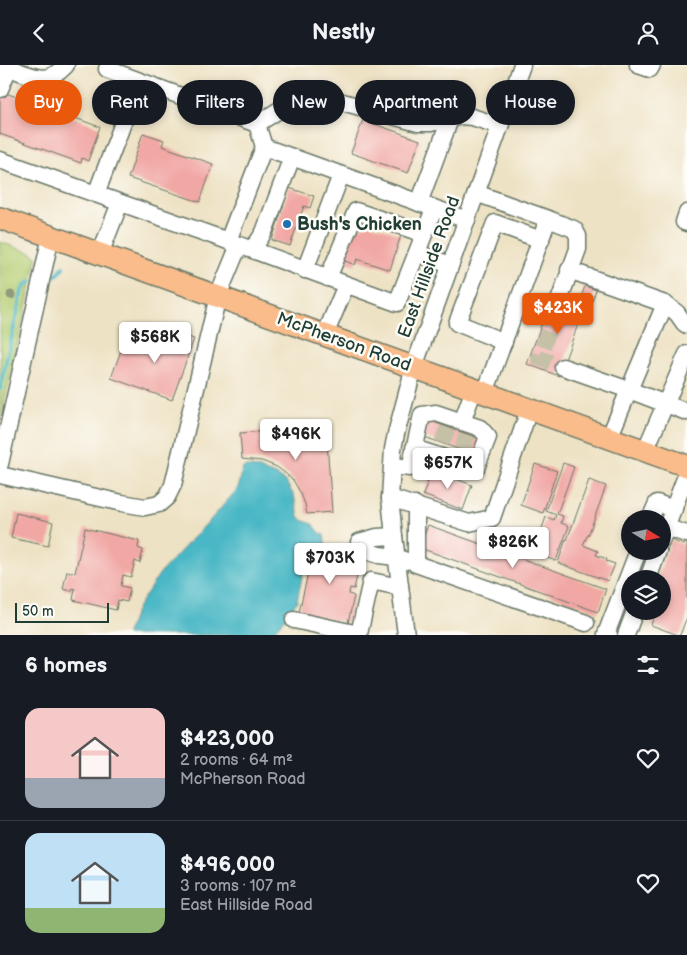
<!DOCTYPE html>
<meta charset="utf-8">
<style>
body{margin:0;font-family:"Balsamiq Sans",sans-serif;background:#20242c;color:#f1f3f6;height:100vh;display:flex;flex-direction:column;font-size:19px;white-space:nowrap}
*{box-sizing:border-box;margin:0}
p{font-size:16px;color:#9ea1a6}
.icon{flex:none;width:28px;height:28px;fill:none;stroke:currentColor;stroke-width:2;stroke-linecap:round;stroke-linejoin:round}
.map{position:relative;height:570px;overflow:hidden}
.sheet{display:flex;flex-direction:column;background:#171b24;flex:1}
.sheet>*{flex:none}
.hud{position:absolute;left:15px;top:15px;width:658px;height:45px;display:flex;gap:10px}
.needle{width:32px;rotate:100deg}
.buttons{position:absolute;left:621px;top:445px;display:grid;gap:10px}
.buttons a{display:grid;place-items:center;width:50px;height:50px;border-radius:50%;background:#171b24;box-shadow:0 2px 8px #0003;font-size:25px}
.scale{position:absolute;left:15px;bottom:12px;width:94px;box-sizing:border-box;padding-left:5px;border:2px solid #1f3d34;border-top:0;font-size:14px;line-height:18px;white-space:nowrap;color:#1f3d34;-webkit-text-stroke:4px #fdfcf7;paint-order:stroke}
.price{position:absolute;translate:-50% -42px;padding:0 11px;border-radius:5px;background:#fff;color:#222;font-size:16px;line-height:32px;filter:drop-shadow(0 1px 2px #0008)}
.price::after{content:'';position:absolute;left:50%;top:30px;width:15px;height:11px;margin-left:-8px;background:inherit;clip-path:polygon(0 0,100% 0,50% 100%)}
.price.active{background:#ea580c;color:#fff}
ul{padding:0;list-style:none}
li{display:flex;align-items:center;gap:15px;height:125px;padding:0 25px}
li+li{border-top:1px solid #363941}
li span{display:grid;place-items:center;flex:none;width:140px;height:100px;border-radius:15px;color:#555}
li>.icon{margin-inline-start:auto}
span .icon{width:60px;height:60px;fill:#fffc;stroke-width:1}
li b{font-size:21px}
h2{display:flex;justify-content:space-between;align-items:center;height:60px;padding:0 25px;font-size:21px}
.chip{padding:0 18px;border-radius:22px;background:#171b24;box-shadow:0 2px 8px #0003;font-size:18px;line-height:45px}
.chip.active{background:#ea580c;color:#fff}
header{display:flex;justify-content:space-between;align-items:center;height:65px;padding:0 25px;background:#171b24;font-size:22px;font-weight:700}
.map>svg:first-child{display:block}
.green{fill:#b4cd72;stroke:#6a8553}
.water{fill:#4ab7c5;stroke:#347a7c}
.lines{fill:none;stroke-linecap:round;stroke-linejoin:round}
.stream{stroke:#4ab7c5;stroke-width:4}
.building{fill:#f1a7a4}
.minor-tunnel{stroke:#c5c1a7;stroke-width:16;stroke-dasharray:16 8;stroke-linecap:butt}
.minor-casing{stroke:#677766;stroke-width:19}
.major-casing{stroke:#677766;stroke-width:24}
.minor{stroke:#fff;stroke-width:16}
.major{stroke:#f9bc8a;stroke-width:21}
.tree{fill:#909b7e}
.poi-dot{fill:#1f6fb2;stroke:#fdfcf7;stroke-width:2}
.labels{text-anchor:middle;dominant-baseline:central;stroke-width:5;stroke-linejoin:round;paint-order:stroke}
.poi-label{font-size:18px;font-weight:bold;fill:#1f3d34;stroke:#fdfcf7;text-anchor:start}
.street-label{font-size:18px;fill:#1f3d34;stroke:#fdfcf7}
</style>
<header><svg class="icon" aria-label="back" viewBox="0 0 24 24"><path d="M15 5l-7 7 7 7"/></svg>Nestly<svg class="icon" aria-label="person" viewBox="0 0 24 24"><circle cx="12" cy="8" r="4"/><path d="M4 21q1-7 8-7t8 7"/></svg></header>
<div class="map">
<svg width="687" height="570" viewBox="0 0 687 570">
<rect width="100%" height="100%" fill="#fdfcf7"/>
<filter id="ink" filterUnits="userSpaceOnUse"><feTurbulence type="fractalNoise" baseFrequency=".02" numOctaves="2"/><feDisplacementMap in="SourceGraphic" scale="10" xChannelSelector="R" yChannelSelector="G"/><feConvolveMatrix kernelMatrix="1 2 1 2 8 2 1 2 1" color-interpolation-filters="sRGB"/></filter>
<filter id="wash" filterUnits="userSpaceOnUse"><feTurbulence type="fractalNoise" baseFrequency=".0096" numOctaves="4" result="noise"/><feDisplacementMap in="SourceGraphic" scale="20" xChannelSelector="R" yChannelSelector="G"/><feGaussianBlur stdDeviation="1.12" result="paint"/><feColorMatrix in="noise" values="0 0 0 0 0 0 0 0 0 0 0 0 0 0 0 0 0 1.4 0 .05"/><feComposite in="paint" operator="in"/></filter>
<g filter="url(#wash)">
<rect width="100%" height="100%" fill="#eee2c4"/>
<path class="green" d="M 0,177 L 34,189 L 36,192 L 36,197 L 0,356 Z"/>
<path class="water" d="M 246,402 L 257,403 L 275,410 L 286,417 L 294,431 L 299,451 L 302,455 L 313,459 L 320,468 L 324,470 L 326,482 L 309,479 L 297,536 L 289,549 L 270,570 L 127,570 L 127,568 L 137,543 L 160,508 L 212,453 L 236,426 L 239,420 L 243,403 Z"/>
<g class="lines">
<g class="stream">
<path d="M 51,212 L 58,209 L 63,202"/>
<path d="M 0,324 L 22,226 L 25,220 L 32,216"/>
</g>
</g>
<g id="blocks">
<g class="building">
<path d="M 0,26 L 100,62 L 88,96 L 82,93 L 81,98 L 0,69 Z"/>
<path d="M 363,55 L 420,75 L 408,108 L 351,88 Z"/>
<path d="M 143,68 L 164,75 L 162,81 L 213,99 L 200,137 L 128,113 Z"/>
<path d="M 289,123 L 314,131 L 310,143 L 304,141 L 290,181 L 272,175 Z"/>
<path d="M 364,157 L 401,170 L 390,205 L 357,194 L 355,200 L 343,195 L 355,160 L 362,163 Z"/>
<path d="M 585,221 L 596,225 L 585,256 L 580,254 L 559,311 L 527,299 L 548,241 L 575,250 Z"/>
<path d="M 161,262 L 194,274 L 172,335 L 111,313 L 123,280 L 143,287 L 153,282 Z"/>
<path d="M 425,354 L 483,375 L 477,391 L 419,370 Z"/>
<path d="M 326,362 L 332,447 L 307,449 L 305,439 L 301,429 L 293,415 L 285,408 L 277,402 L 262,396 L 242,394 L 240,368 Z"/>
<path d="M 563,398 L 574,402 L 557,449 L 563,451 L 561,458 L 569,461 L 556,496 L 533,488 L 546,452 L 554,455 L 556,450 L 546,446 Z"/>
<path d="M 535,399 L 557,406 L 543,448 L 521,440 Z"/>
<path d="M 432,405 L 472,420 L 463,445 L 423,430 Z"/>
<path d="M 589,415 L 606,421 L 588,471 L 587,471 L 583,480 L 598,486 L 596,490 L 607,494 L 606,496 L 615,499 L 608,516 L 558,498 L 566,474 L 567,475 Z"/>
<path d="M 16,448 L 53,457 L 48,481 L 11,473 Z"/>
<path d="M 428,460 L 606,524 L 598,547 L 420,483 Z"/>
<path d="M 85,463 L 139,476 L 138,483 L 143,485 L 140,498 L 135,496 L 131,512 L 123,510 L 121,521 L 130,523 L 127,537 L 118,535 L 116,545 L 73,535 L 75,524 L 72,523 L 72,526 L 63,524 L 67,506 L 75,508 Z"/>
<path d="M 687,473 L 687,552 L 680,570 L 678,570 L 651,560 L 656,546 L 662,546 L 662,514 L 657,514 L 671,475 L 684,480 Z"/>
<path d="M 314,482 L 361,493 L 354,524 L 350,523 L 349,529 L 354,531 L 348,558 L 299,547 Z"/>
</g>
</g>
</g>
<g filter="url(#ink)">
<use href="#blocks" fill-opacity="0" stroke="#677766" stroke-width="1"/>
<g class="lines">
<g class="minor-tunnel">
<path d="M 556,244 L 539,293 L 563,302"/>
<path d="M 442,378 L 448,362"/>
<path d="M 462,385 L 467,369"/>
</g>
<g class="minor-casing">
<g id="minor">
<path d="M 2,0 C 14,4 37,16 49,12 C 56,10 61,5 66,0"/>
<path d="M 109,0 L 107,4 L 257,59 L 264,82"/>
<path d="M 638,0 L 650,4 L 652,0"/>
<path d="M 0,24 L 10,0"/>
<path d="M 257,59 L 295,35 L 310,30 L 328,33 L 418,58 L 431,58 L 461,51 L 472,52 L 500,61"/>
<path d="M 0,95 L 228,176"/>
<path d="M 476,128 L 548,154 L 485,328"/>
<path d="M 96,129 L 139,16"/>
<path d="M 419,138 L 450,54"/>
<path d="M 687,148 L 684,157 L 687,158"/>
<path d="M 548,154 L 574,164 L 578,171 L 578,184 L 556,244"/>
<path d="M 239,180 L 397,238 L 434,144"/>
<path d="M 250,184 L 257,178 L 264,167 L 292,92"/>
<path d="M 417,188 L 450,200"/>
<path d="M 100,189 L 120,138"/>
<path d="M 305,205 L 341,110"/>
<path d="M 569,205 L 665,239 L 609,373"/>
<path d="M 328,213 L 356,146 L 424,169"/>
<path d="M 665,239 L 677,248 L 684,258 L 687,260"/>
<path d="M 325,270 L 346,220"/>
<path d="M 504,277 L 457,258 L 495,158 L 541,175"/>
<path d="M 563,302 L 629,325 L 687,347"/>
<path d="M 462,357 L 474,324"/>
<path d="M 645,386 L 687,289"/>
<path d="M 0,399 L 51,171"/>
<path d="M 393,401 L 410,403 L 422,350 L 436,348 L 480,363 L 488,372 L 476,403 L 414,383"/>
<path d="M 0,410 L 122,438 L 145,442 L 159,439 L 167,432 L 173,420 L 218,231 L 239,180 L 228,176 L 264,82 L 467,155"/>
<path d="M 390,433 L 469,458 L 492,453 L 529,345"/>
<path d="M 416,440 L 416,499 L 586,558"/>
<path d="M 650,454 L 657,438 L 674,444"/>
<path d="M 667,463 L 687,469"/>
<path d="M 394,471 L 377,472 L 359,477 L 366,486 L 379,490 L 396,492 L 406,496"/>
<path d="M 662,474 L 687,408"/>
<path d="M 648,514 L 658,486"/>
<path d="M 294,555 L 359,569 L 371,516 L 400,522"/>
<path d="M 406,570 L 394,471 L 390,433 L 393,384 L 396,369 L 414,302 L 522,0"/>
<path d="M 609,570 L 606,569 L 638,486"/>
<path d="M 626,570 L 635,546"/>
</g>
</g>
<g class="major-casing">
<path id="major" d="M 0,153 L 687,401"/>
</g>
<use href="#minor" class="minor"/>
<use href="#major" class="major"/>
</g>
<circle class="tree" cx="11" cy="230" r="4.5"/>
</g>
<circle class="poi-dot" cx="287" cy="159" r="5"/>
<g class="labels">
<g class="poi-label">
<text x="297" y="159">Bush's Chicken</text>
</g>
<g class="street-label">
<text transform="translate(429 202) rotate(-70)">East Hillside Road</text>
<text transform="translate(344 277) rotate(20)">McPherson Road</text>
</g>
</g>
</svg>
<div class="buttons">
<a><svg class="needle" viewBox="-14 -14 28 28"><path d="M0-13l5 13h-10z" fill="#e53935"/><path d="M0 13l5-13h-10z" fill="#9ea1a6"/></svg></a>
<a><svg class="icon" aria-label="layers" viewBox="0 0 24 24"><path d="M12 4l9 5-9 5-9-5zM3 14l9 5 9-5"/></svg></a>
</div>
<div class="scale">50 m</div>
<b class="price active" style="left:558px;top:270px">$423K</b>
<b class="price" style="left:155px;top:299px">$568K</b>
<b class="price" style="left:296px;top:396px">$496K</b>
<b class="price" style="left:448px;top:425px">$657K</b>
<b class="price" style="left:513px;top:504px">$826K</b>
<b class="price" style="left:330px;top:520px">$703K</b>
<div class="hud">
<a class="chip active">Buy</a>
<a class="chip">Rent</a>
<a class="chip">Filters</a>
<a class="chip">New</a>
<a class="chip">Apartment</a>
<a class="chip">House</a>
</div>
</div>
<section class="sheet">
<h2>6 homes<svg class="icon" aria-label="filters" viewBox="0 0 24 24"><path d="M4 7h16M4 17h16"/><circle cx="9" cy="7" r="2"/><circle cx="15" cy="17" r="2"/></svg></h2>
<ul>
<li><span style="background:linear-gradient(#f6c9c9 70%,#9aa5b1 0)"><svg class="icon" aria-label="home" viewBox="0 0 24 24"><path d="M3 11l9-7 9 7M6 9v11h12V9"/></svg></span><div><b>$423,000</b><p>2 rooms · 64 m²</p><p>McPherson Road</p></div><svg class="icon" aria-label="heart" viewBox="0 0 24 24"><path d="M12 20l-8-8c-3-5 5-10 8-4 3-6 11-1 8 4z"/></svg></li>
<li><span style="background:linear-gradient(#bfe0f5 75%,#8fb573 0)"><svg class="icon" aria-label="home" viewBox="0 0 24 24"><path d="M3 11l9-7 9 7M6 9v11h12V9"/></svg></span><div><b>$496,000</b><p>3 rooms · 107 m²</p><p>East Hillside Road</p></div><svg class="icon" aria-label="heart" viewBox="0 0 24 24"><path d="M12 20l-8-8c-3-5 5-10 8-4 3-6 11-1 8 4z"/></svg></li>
</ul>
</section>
